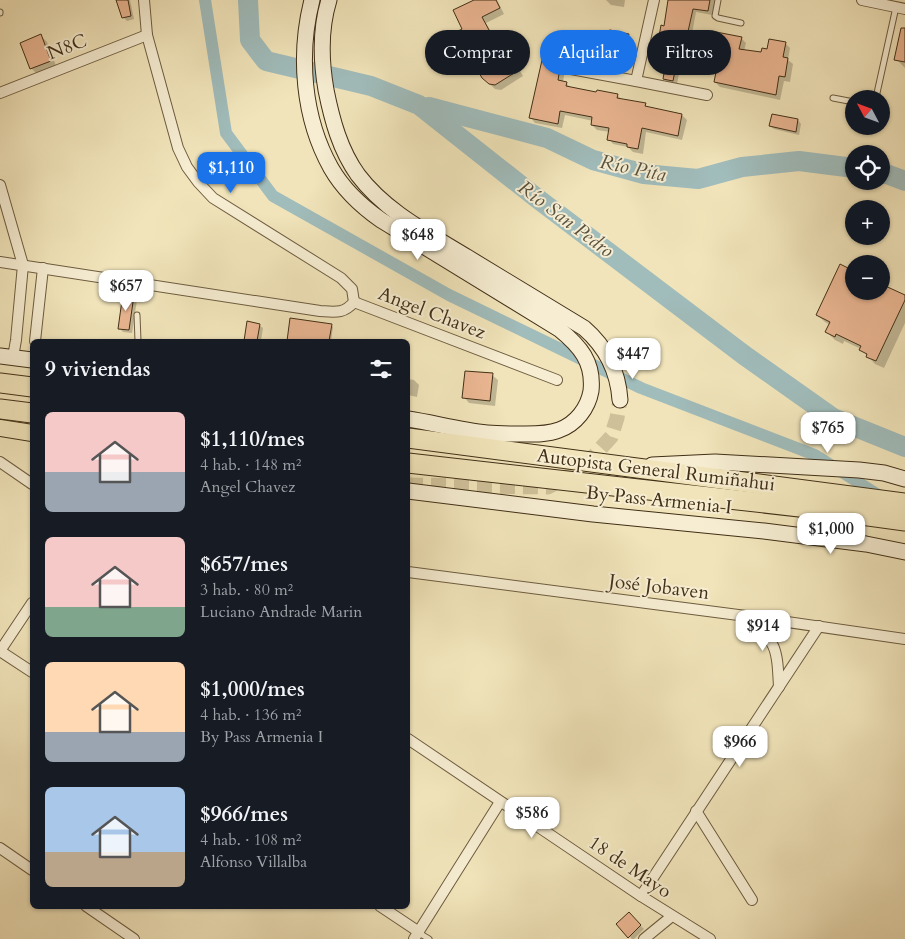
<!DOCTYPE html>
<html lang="es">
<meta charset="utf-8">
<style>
body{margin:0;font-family:Cardo,serif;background:#242831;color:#f1f3f6;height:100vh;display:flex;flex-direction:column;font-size:19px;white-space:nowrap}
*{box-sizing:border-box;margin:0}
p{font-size:16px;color:#9ea1a6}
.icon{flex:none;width:28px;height:28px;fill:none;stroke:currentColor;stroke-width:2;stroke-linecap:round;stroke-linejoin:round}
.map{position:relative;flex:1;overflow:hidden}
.drawer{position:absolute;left:30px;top:339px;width:380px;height:570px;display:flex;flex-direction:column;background:#171b24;border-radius:8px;box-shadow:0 1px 4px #0004}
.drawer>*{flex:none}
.top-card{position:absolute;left:425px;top:30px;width:405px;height:45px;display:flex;gap:10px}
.needle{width:32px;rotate:311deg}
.fabs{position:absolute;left:845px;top:90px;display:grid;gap:10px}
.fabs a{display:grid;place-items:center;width:45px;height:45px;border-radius:50%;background:#171b24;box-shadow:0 1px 4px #0004;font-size:25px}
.price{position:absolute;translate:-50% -42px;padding:0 11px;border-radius:10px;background:#fff;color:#222;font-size:16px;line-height:32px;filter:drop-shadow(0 1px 2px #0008)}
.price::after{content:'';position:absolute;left:50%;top:30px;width:15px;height:11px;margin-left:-8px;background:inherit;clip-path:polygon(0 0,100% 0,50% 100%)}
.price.current{background:#1a73e8;color:#fff}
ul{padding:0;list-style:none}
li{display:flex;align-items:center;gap:15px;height:125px;padding:0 15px}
li span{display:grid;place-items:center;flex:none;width:140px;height:100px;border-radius:8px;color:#555}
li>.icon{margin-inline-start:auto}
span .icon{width:60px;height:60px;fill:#fffc;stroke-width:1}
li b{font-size:21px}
h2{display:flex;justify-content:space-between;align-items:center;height:60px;padding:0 15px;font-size:21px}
.tag{padding:0 18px;border-radius:22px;background:#171b24;box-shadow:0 1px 4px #0004;font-size:18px;line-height:45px}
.tag.current{background:#1a73e8;color:#fff}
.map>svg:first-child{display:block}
.shadow{fill:#0003}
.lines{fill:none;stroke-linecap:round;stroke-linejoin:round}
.canal{stroke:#a0bcbb;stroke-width:12}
.river{stroke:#a0bcbb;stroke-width:20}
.building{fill:#eab692;stroke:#412f16}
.secondary-tunnel{stroke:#cec099;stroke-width:15;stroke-dasharray:15 8;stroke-linecap:butt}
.lane-casing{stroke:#6d5c3f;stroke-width:7}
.street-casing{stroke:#6d5c3f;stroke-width:12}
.secondary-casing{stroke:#412f16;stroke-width:17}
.primary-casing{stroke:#412f16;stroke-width:18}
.highway-casing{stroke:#412f16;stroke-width:21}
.lane{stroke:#f6edd2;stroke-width:5}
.street{stroke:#f6edd2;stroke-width:10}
.secondary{stroke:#f6edd2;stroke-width:15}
.primary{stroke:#f1e4ba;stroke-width:16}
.highway{stroke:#f1e4ba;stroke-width:19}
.labels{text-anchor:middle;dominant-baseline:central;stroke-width:4;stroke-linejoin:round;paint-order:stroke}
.street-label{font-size:19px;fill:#412f16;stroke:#f6edd2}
.water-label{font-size:20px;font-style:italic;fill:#59523f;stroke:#f6edd2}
</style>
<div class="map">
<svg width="905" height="939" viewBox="0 0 905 939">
<rect width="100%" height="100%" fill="#f1e4ba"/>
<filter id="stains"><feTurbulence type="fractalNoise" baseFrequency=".004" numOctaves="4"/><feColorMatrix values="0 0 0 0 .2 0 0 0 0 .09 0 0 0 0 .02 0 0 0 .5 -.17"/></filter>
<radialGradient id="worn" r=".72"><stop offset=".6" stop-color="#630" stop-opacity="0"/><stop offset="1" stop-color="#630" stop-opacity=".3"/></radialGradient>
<g class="shadow">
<path d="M 117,0 L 130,0 L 134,19 L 127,21 L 123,17 Z"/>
<path d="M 477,0 L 497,0 L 504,14 L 486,23 L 499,46 L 502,44 L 507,49 L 523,76 L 501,90 L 495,89 L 483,78 L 464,29 Z"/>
<path d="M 606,0 L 625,0 L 624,7 L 611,5 Z"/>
<path d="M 670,0 L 716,0 L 712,15 L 696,12 L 691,39 L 686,38 L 677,84 L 668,83 L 664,79 L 666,70 L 662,66 L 662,58 L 657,54 L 665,27 Z"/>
<path d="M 628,35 L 634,41 L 628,71 L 610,68 L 605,65 L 599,59 Z"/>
<path d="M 41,36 L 47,42 L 56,66 L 37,74 L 31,68 Z"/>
<path d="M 741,38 L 746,43 L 744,51 L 762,54 L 785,43 L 790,48 L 788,60 L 793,64 L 790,82 L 784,81 L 780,100 L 720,87 L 715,82 L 717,75 L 710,70 L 713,55 L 710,52 Z"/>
<path d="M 905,39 L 905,68 L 896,59 Z"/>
<path d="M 555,54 L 566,62 L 563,82 L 566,83 L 571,88 L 598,93 L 617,95 L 622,100 L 645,105 L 649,108 L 682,115 L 687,120 L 682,140 L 646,132 L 643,154 L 633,152 L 628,147 L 613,144 L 609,139 L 610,132 L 597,130 L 592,125 L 593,121 L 565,115 L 562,128 L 535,123 L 531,118 Z"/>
<path d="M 798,120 L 801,124 L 799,135 L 774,129 L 770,126 Z"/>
<path d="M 854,291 L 905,296 L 905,323 L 884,368 L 875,364 L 861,349 L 844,341 L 843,344 L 835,340 L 827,332 L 830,325 L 825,322 L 817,315 Z"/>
<path d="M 134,296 L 137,300 L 132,333 L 123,332 L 119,328 Z"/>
<path d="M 291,320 L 331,325 L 333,327 L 331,341 L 288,341 Z"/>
<path d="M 259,325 L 263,328 L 261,341 L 246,341 Z"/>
<path d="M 492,375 L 498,380 L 495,406 L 469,403 L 464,397 Z"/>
<path d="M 408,379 L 414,380 L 419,385 L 417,397 L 408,395 Z"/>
<path d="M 629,914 L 644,929 L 634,939 L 632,939 L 618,924 Z"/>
</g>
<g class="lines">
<path class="canal" d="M 205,0 L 226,133 L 273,196 L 449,295 L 641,388 L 815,455 L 883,498"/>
<g class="river">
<path d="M 248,0 L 250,40 L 266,61 L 371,86 L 419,105 L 538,199 L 744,355 L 833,418 L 905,447"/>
<path d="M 429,107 L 547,138 L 593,160 L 644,174 L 698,179 L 742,167 L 799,161 L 854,168"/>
<path d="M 881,172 L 905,181"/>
</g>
</g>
<g class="building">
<path d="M 116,0 L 128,0 L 131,16 L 122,18 Z"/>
<path d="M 474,0 L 496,0 L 500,8 L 482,17 L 497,45 L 502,43 L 519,70 L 495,85 L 489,84 L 482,78 L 456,32 L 462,29 L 453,10 Z"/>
<path d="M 668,0 L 710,0 L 708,11 L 693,9 L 687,36 L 682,35 L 673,81 L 663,79 L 665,67 L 661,66 L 661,55 L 656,54 L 661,25 L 664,26 Z"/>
<path d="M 901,28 L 905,28 L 905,62 L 894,60 Z"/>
<path d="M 610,30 L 629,34 L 622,66 L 603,62 L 598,59 L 603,33 Z"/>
<path d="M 711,31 L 742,37 L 739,49 L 761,52 L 762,48 L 767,49 L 769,39 L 786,42 L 783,57 L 788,58 L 785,77 L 779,76 L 776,95 L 714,82 L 716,72 L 709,70 L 712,53 L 709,52 L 709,49 L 707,48 Z"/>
<path d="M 41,34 L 51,61 L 30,69 L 20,43 Z"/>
<path d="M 544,51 L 556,53 L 556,55 L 562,56 L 558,80 L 567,82 L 566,86 L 596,92 L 597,90 L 618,94 L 617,98 L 646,103 L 645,106 L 682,114 L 678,136 L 642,128 L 638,149 L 627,147 L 627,144 L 607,140 L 609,128 L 591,125 L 592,117 L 560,111 L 558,124 L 529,118 Z"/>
<path d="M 772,114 L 798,119 L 796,132 L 769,126 Z"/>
<path d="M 840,264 L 854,271 L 854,291 L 881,291 L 881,284 L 905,295 L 905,300 L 876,361 L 866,357 L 867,354 L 859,350 L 861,346 L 836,334 L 835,337 L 825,332 L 830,322 L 816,315 Z"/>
<path d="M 123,293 L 134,295 L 129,330 L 118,329 Z"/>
<path d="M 290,318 L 332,324 L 329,341 L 287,341 Z"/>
<path d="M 247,321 L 260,324 L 257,341 L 244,341 Z"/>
<path d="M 465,371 L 493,373 L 490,401 L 462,398 Z"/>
<path d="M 629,912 L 641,925 L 628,938 L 616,924 Z"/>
</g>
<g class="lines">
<path class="secondary-tunnel" d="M 408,485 L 548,487 L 583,468 L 611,437 L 617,418 L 620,400"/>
<g class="lane-casing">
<g id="lane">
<path d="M 718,0 L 715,16 L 718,18 L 741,23"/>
<path d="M 0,12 L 0,13"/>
<path d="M 833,98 L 854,102"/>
<path d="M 871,99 L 877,93 L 896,7"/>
<path d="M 137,315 L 138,341"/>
<path d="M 419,933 L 429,939"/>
</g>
</g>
<g class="street-casing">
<g id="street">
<path d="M 144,0 L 147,35 L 178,148 L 187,167 L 198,182 L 213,198 L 341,278 L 352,289 L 354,302"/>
<path d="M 654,0 L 636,81 L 707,95"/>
<path d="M 862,0 L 905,9"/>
<path d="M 571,69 L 636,81"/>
<path d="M 0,93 L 147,35"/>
<path d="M 0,185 L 23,265 L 16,340 L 13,357"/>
<path d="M 0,262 L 320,311 C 335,312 344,314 354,302"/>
<path d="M 354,302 L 557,380"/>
<path d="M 35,341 L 43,268"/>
<path d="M 0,462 L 32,484"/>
<path d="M 408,572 L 746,616 L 905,639"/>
<path d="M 747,617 C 777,642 777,648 779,687"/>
<path d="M 0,651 L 32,603"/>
<path d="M 0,651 L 32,672"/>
<path d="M 408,739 L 641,896 L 710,939"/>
<path d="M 696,811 L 752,900"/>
<path d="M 0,848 L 32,870"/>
<path d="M 641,896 L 819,626"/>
<path d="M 86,906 L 134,939"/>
<path d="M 380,906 L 419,932"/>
<path d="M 414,939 L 500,802"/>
<path d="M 644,939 L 672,916"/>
</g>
</g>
<g class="secondary-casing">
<g id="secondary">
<path d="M 312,0 C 298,55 303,118 331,168 C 343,189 361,206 381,220 L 559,329 C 580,346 594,362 591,391 C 588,408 576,424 559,430 C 546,435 531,434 517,434 C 507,434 497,434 487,433 C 460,430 434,423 408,419"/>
<path d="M 329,0 C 320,29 321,61 326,90 C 332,120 340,150 358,175 C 386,212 428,233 467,257 C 506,281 545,304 584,328 C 606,347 618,370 620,400"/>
<path d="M 0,356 L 32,360"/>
<path d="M 652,465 L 715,462 L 859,470 L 884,473 L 905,479"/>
<path d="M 408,491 L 593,514 L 764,531 L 866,544 L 905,552"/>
</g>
</g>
<g class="primary-casing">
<path id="primary" d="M 0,428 L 32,433"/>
</g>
<g class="highway-casing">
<g id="highway">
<path d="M 0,383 L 32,387"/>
<path d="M 0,409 L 32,413"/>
<path d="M 408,438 L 905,503"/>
<path d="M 408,463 L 817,509 L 905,521"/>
</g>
</g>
<use href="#lane" class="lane"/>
<use href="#street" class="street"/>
<use href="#secondary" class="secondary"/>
<use href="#primary" class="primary"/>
<use href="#highway" class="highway"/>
</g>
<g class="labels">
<g class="street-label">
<text transform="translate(67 47) rotate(-21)">N8C</text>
<text transform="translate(432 313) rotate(21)">Angel Chavez</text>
<text transform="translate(656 470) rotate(7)">Autopista General Rumiñahui</text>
<text transform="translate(659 500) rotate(6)">By Pass Armenia I</text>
<text transform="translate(659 587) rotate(7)">José Jobaven</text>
<text transform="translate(630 867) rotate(34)">18 de Mayo</text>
</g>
<g class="water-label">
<text transform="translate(633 168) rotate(12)">Río Pita</text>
<text transform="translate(566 219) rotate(37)">Río San Pedro</text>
</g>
</g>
<rect width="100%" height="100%" filter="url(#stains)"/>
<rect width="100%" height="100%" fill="url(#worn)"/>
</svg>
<div class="fabs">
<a><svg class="needle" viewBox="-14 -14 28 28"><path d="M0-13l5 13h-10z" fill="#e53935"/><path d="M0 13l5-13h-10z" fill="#9ea1a6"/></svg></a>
<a><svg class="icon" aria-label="locate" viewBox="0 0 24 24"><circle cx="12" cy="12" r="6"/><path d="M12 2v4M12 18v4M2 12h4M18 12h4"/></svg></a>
<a>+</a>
<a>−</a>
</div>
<b class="price current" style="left:231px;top:194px">$1,110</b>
<b class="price" style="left:418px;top:261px">$648</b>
<b class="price" style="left:126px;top:312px">$657</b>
<b class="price" style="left:633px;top:380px">$447</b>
<b class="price" style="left:828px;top:454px">$765</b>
<b class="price" style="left:831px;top:555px">$1,000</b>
<b class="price" style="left:763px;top:652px">$914</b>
<b class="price" style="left:740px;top:768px">$966</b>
<b class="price" style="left:532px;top:839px">$586</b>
<div class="top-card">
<a class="tag">Comprar</a>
<a class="tag current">Alquilar</a>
<a class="tag">Filtros</a>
</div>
<section class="drawer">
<h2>9 viviendas<svg class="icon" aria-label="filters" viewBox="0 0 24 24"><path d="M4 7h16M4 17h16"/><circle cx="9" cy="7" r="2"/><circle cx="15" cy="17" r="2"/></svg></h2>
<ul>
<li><span style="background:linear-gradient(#f6c9c9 60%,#9aa5b1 0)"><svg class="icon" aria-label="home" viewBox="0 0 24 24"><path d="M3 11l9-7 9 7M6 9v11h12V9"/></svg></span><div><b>$1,110/mes</b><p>4 hab. · 148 m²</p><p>Angel Chavez</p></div></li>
<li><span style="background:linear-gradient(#f6c9c9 70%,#7fa58c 0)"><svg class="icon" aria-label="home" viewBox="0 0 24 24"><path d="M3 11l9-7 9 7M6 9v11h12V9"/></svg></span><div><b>$657/mes</b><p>3 hab. · 80 m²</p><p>Luciano Andrade Marin</p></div></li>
<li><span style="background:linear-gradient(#ffd9b3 70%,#9aa5b1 0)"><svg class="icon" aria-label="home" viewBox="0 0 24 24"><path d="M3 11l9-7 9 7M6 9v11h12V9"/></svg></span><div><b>$1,000/mes</b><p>4 hab. · 136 m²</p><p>By Pass Armenia I</p></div></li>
<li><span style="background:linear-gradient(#a9c7e8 65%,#b9a48a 0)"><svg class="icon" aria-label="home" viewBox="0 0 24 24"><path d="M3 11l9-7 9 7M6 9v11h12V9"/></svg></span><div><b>$966/mes</b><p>4 hab. · 108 m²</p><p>Alfonso Villalba</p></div></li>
</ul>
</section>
</div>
